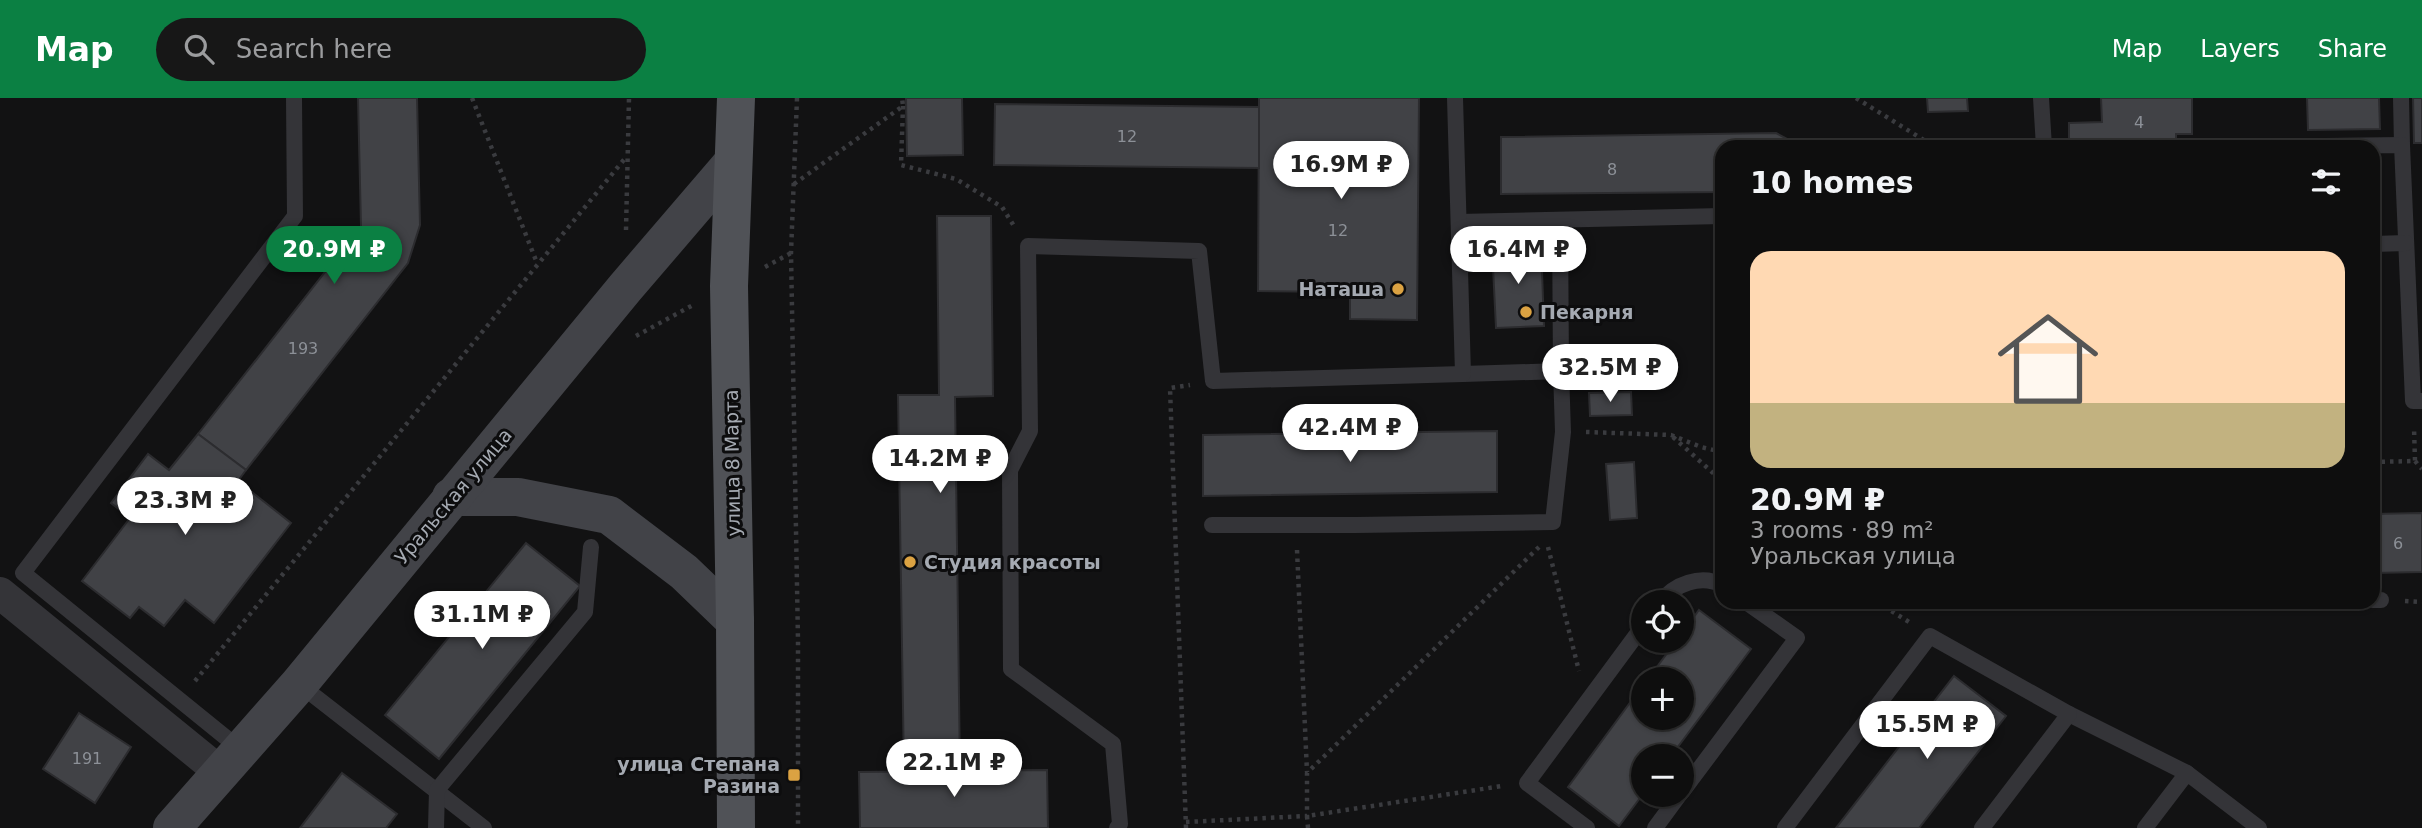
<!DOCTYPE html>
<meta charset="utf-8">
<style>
body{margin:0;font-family:"DejaVu Sans",sans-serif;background:#171717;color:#f1f3f6;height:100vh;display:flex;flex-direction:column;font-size:26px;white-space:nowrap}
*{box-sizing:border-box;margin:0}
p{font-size:23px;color:#9b9c9e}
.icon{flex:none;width:38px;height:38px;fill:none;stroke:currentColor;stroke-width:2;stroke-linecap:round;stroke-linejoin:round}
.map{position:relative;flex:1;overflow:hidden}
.panel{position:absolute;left:1715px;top:42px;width:665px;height:469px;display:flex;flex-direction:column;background:#0e0e0e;border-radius:21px;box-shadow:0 2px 5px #0004,0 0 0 2px #2e2e2e}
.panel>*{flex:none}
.tools{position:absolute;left:1631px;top:492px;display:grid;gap:14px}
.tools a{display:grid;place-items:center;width:63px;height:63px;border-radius:50%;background:#0e0e0e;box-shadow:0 2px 5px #0004,0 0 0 2px #2e2e2e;font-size:35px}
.price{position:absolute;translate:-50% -60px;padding:0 16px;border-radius:24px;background:#fff;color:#222;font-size:23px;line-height:46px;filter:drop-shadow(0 2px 4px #0008)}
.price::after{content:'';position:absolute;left:50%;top:42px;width:21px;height:16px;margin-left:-10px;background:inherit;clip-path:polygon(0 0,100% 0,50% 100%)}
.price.selected{background:#0b8043;color:#fff}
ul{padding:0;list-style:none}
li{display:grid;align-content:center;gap:14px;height:371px;padding:0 35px}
li span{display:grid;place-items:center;height:217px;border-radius:21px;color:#555}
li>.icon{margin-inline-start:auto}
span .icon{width:126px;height:126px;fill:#fffc;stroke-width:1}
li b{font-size:30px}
h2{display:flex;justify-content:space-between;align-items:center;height:84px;padding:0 35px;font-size:30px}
header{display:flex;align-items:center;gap:42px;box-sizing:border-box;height:98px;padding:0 35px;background:#0b8043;color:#fff}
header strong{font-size:33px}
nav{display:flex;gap:38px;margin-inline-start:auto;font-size:24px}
.search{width:490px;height:63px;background:#171717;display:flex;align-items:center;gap:18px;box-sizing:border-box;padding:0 24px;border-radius:38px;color:#9b9c9e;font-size:26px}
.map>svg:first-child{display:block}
.building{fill:#414246;stroke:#2c2c2f;stroke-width:2}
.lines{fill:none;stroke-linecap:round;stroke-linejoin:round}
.path{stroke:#3a3b3f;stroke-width:4.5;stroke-dasharray:3.5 5;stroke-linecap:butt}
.lane{stroke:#343438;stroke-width:16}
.street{stroke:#343438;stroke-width:32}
.secondary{stroke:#424348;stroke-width:38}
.primary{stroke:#505257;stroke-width:38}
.poi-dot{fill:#dba242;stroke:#0d0d0e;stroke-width:2.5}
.labels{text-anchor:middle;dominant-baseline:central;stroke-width:6;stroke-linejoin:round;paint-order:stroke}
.number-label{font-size:16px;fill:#8c9097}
.poi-label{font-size:19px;font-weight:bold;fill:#a5aab2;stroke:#0d0d0e;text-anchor:end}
.street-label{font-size:19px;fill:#a5aab2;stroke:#0d0d0e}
</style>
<header>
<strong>Map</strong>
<div class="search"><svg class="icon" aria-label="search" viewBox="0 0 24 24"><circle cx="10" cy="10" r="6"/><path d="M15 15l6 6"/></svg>Search here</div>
<nav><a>Map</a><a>Layers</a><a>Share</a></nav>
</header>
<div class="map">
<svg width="2422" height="730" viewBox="0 0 2422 730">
<rect width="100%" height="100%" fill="#121213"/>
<g class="building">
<path d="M 358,0 L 417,0 L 420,127 L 408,165 L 246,372 L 198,336 L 361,128 Z"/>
<path d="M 906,0 L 962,0 L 963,57 L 907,58 Z"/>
<path d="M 1259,0 L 1419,0 L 1417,222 L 1350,221 L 1350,194 L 1258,193 Z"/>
<path d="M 1927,0 L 1967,0 L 1968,13 L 1928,14 Z"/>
<path d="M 2101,0 L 2192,0 L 2192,36 L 2176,36 L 2176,49 L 2069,49 L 2069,25 L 2102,24 Z"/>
<path d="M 2307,0 L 2379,0 L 2380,31 L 2308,32 Z"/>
<path d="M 2413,0 L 2422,0 L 2422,45 L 2414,45 Z"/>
<path d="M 995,6 L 1259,9 L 1259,70 L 994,67 Z"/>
<path d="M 1776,35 L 1802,49 L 1722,49 L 1722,94 L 1501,96 L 1501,39 Z"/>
<path d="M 937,118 L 991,118 L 993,298 L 955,299 L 960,672 L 904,673 L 898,297 L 939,297 Z"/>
<path d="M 1541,146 L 1544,228 L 1496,230 L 1492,149 Z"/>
<path d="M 1631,294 L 1632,317 L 1590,318 L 1589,295 Z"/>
<path d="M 1497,333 L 1497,394 L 1203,398 L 1203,337 Z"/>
<path d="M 198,336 L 246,372 L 238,383 L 291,425 L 214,525 L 185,502 L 164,528 L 139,509 L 130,520 L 82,483 L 130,420 L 111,405 L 148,356 L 169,372 Z"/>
<path d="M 1634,364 L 1637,420 L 1610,422 L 1606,366 Z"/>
<path d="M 2422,415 L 2422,474 L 2373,475 L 2373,416 Z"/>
<path d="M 526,445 L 580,488 L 439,661 L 385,617 Z"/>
<path d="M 1699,512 L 1751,551 L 1671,658 L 1643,658 L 1643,696 L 1619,728 L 1568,689 L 1643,587 L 1643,620 L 1682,620 L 1682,581 L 1648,581 L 1677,542 L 1682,542 L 1682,535 Z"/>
<path d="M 1954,578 L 2006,618 L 1919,730 L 1836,730 Z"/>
<path d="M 79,615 L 131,649 L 95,705 L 43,671 Z"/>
<path d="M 1047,672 L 1048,730 L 860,730 L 859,674 Z"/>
<path d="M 342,675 L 397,716 L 386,730 L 300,730 Z"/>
</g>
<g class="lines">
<g class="path">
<path d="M 472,0 L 537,165"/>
<path d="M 797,0 L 791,155 L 798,543 L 798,730"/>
<path d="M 1856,0 L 1935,49"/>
<path d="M 903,8 L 901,67 L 956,81 L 1002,109 L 1014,128"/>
<path d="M 794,86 L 903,8 L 902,0"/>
<path d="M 626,132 L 629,0"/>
<path d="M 765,169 L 791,155"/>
<path d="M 636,238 L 693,207"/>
<path d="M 1586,334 L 1671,337 L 1701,349 L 1722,354"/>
<path d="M 1673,339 L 1722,383"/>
<path d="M 2415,363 L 2422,371"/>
<path d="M 2373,364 L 2415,363 L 2414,329"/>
<path d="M 1548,449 L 1579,573"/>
<path d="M 1297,452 L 1307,674"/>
<path d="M 2405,503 L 2422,504"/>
<path d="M 1877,504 L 1909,524"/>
<path d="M 195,583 L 627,58"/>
<path d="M 1186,724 L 1307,718 L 1307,675 L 1539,449"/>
<path d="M 1186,730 L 1170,290 L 1190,287"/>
<path d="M 1308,730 L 1307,718 L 1502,688"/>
</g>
<g class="lane">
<path d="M 2041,0 L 2044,49"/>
<path d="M 2401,0 L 2402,47"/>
<path d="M 2250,49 L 2402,47 L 2413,303 L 2422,303"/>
<path d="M 1560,122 L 1561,273"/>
<path d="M 1459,124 L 1722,118"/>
<path d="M 2373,146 L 2406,145"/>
<path d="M 1212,427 L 1356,427 L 1553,424 L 1563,334 L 1561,273 L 1463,276"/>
<path d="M 2373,502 L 2381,502"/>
<path d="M 1661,504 C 1674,486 1701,476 1722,487"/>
<path d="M 299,586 L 484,730"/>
<path d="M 2069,616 L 2187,675"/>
<path d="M 240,651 L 23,475 L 295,118 L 294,0"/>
<path d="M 1682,694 L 1797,540 L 1746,504"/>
<path d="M 436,730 L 437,692 L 585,514 L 591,449"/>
<path d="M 1117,730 L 1120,726 L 1113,646 L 1011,571 L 1010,372 L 1030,333 L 1028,148 L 1199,153 L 1213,283 L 1463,276 L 1455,0"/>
<path d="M 1587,730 L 1527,685 L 1643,528"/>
<path d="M 1655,730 L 1680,696"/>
<path d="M 1785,730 L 1930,538 L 2069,616 L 1982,730"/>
<path d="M 2145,730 L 2187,675 L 2259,730"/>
</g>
<path class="street" d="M 0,495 L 220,674"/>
<g class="secondary">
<path d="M 451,399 L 518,399 L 609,417 L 684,474 L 735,523"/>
<path d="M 172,730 L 299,586 L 625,190 L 733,64"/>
</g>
<path class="primary" d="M 736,0 L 729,188 L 735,523 L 736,730"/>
</g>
<g class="poi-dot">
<circle cx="1398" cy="191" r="7"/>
<circle cx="1526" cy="214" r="7"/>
<circle cx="910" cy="464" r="7"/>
<rect x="787" y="670" width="14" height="14" rx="3.5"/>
</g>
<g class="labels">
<g class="number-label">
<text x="2139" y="24">4</text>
<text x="1127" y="38">12</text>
<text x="1612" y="71">8</text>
<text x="1338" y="132">12</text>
<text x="303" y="250">193</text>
<text x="2398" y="445">6</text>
<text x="87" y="660">191</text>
</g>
<g class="poi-label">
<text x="1384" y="191">Наташа</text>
<text x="1540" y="214" text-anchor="start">Пекарня</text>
<text x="924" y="464" text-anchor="start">Студия красоты</text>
<text x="780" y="666">улица Степана<tspan x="780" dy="22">Разина</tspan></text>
</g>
<g class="street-label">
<text transform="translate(732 365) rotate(-91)">улица 8 Марта</text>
<text transform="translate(453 398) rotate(-50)">Уральская улица</text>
</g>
</g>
</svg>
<div class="tools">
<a><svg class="icon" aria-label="locate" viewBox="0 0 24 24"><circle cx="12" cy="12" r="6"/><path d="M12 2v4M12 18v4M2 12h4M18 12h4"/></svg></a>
<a>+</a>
<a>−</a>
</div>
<b class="price" style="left:1341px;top:103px">16.9M ₽</b>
<b class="price selected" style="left:334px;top:188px">20.9M ₽</b>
<b class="price" style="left:1518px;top:188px">16.4M ₽</b>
<b class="price" style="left:1610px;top:306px">32.5M ₽</b>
<b class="price" style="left:1350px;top:366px">42.4M ₽</b>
<b class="price" style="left:940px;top:397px">14.2M ₽</b>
<b class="price" style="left:185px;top:439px">23.3M ₽</b>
<b class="price" style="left:482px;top:553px">31.1M ₽</b>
<b class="price" style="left:1927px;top:663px">15.5M ₽</b>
<b class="price" style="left:954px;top:701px">22.1M ₽</b>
<section class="panel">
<h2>10 homes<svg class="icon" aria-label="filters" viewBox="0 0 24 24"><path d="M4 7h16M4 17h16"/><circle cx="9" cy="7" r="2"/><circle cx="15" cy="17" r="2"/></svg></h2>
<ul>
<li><span style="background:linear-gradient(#ffd9b3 70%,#c2b280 0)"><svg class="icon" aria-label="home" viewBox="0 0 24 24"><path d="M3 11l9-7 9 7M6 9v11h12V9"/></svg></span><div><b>20.9M ₽</b><p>3 rooms · 89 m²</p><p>Уральская улица</p></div></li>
</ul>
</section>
</div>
